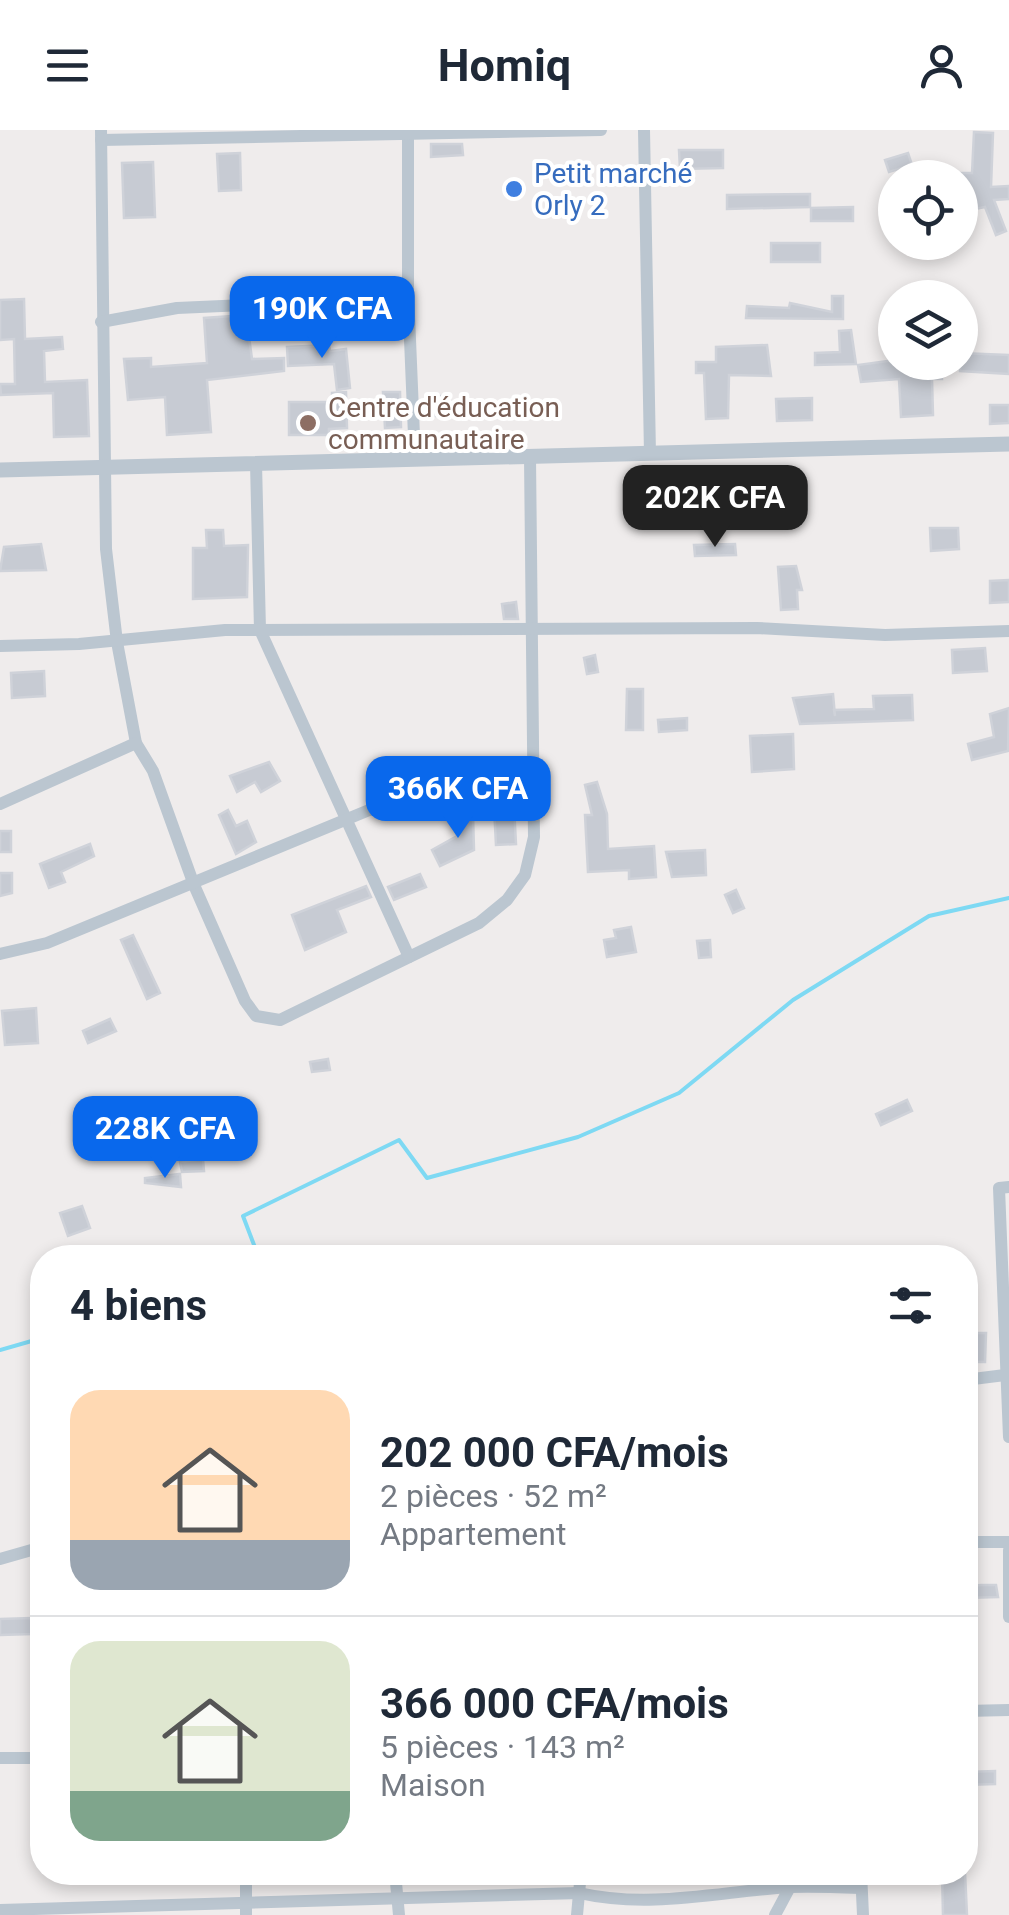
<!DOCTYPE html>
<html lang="fr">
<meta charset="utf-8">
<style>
body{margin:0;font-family:Roboto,sans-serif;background:#f2f2f3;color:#1f2937;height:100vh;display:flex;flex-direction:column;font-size:38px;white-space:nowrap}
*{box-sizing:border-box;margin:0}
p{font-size:32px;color:#747a83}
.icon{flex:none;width:55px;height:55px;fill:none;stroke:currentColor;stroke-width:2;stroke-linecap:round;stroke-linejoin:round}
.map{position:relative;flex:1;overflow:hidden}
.side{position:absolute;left:30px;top:1115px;width:948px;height:640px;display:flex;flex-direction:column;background:#fff;border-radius:40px;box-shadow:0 5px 15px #0003}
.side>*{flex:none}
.fabs{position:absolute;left:878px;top:30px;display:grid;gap:20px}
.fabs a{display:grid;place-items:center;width:100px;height:100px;border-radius:50%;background:#fff;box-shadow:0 5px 15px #0003;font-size:50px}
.price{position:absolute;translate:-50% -85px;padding:0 22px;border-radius:20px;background:#0968ec;color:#fff;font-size:32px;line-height:65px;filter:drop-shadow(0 2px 5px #0008)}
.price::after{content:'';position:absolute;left:50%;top:60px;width:30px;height:22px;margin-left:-15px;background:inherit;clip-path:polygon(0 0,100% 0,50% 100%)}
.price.active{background:#222;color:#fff}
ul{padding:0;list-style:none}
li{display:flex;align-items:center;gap:30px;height:250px;padding:0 40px}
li+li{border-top:2px solid #e0e1e3}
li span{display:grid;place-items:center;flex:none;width:280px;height:200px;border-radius:30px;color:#555}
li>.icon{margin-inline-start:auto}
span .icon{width:120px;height:120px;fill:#fffc;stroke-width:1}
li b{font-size:42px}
h2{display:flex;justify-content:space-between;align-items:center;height:120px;padding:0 40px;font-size:42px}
header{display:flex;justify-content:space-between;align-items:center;height:130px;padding:0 40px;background:#fff;font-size:45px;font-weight:700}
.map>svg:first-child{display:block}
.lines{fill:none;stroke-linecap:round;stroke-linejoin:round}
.stream{stroke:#7ed9f3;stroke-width:4}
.building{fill:#c7cbd3;stroke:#cfd2d9;stroke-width:2.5}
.minor{stroke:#bbc6d0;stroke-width:12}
.tertiary{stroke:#bbc6d0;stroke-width:15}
.shop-dot{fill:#3f7fe0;stroke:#fff;stroke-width:4}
.education-dot{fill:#8d6e63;stroke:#fff;stroke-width:4}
.labels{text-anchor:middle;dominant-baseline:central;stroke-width:8;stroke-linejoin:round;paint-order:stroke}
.shop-label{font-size:28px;fill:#366cbe;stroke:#fff;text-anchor:start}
.education-label{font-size:28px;fill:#785e54;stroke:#fff;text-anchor:start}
</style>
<header><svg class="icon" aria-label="menu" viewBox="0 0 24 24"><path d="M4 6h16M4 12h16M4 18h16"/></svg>Homiq<svg class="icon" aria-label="person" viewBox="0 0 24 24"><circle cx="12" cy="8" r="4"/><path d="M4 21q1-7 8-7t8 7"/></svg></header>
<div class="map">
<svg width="1009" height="1785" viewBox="0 0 1009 1785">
<rect width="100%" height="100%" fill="#efecec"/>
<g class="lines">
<g class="stream">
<path d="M 259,1128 L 243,1086 L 399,1010 L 427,1048 L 578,1007 L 679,963 L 793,870 L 929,786 L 1009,768"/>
<path d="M 0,1220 L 42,1208"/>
</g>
</g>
<g class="building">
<path d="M 974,2 L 993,3 L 991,57 L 1009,56 L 1009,69 L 994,70 L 1006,101 L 996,105 L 985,77 L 960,82 L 960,43 L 972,43 Z"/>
<path d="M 431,14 L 462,14 L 463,25 L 431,27 Z"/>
<path d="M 679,20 L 723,20 L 723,38 L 680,39 Z"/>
<path d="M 240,23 L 241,60 L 219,61 L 217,24 Z"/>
<path d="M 908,23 L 912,35 L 889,42 L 885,30 Z"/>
<path d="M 153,32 L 155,87 L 124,88 L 122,33 Z"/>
<path d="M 810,64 L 810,77 L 727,79 L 727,65 Z"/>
<path d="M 853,77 L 853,91 L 811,91 L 811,78 Z"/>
<rect x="771" y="113" width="49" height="19"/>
<path d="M 832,166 L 843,166 L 843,189 L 746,188 L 747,176 L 789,178 L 790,173 L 832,182 Z"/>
<path d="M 24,169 L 25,209 L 62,207 L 63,219 L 44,221 L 45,252 L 87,250 L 89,306 L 54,307 L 53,263 L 1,265 L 0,254 L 15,254 L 14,209 L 0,210 L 0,170 Z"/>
<path d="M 246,185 L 252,229 L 284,228 L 284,241 L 207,250 L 211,302 L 167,305 L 165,267 L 128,270 L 124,229 L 151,228 L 151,237 L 207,233 L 204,188 Z"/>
<path d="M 851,200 L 856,234 L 815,235 L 815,223 L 840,222 L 839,201 Z"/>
<path d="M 329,215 L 330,221 L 346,219 L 350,258 L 337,260 L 334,234 L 288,236 L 287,217 Z"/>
<path d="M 767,215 L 771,246 L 729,245 L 728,288 L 706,289 L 704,243 L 696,243 L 696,232 L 716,232 L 716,217 Z"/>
<path d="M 960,223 L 1009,225 L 1009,244 L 960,241 Z"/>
<path d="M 895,230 L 942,232 L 942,249 L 932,249 L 933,285 L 901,287 L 899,249 L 861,252 L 858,235 Z"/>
<path d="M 346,262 L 347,298 L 329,299 L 329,305 L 289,305 L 289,272 L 332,272 L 332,263 Z"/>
<path d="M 383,262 L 400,262 L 401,297 L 385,298 Z"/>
<path d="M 430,266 L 442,266 L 442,286 L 429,286 Z"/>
<path d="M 812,268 L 812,290 L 777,291 L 776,269 Z"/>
<path d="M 990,275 L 1009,275 L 1009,293 L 990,294 Z"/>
<path d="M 930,398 L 958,398 L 959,419 L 931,421 Z"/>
<path d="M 206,400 L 223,400 L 224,416 L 248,415 L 247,467 L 193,469 L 193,418 L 207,418 Z"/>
<path d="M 41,414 L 46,440 L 0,441 L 4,417 Z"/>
<path d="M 735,414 L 736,425 L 695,426 L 694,415 Z"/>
<path d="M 796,436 L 802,460 L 797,460 L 798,479 L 781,480 L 778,437 Z"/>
<path d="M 1009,450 L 1009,472 L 990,473 L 990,451 Z"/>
<path d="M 516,472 L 518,489 L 504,489 L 502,474 Z"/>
<path d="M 985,518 L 987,541 L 953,543 L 952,520 Z"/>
<path d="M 595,525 L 598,542 L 587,544 L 584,528 Z"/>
<path d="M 44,541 L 45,566 L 12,568 L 11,543 Z"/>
<path d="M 627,559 L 643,559 L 643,600 L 626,600 Z"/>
<path d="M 833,564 L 835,586 L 834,580 L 874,579 L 873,566 L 912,565 L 913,590 L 800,594 L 793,568 Z"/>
<path d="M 1009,578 L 1008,621 L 972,630 L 968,614 L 994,607 L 990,584 Z"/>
<path d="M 687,588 L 687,600 L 659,602 L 658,590 Z"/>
<path d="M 793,604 L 794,639 L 752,642 L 750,606 Z"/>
<path d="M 269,632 L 280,651 L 261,662 L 255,652 L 237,662 L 230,646 Z"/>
<path d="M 597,652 L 607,684 L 608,719 L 654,716 L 656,747 L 629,749 L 629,740 L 588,742 L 585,685 L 592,685 L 585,655 Z"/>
<path d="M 514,676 L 516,714 L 496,715 L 494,677 Z"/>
<path d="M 228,680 L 236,696 L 247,691 L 256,712 L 236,724 L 219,685 Z"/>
<path d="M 473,684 L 474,720 L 440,736 L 432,720 L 457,706 L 456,685 Z"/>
<rect x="0" y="701" width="11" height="21"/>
<path d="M 90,714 L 94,726 L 61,742 L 65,752 L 49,758 L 40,734 Z"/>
<path d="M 705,720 L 706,745 L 672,747 L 666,722 Z"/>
<path d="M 0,743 L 12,743 L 12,763 L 0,766 Z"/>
<path d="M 420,744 L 426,757 L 394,770 L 388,757 Z"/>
<path d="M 366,756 L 371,767 L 337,780 L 346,802 L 305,820 L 292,785 Z"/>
<path d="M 736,760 L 744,778 L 733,783 L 725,765 Z"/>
<path d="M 631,797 L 636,822 L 607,827 L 604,810 L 616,808 L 614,800 Z"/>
<path d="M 133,805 L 160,863 L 147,869 L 121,810 Z"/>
<path d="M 710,810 L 711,827 L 699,828 L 697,811 Z"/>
<path d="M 36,878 L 38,913 L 5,915 L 2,881 Z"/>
<path d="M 110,889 L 116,901 L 88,913 L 83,901 Z"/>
<path d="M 328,929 L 330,940 L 312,942 L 310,932 Z"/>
<path d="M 907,970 L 912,981 L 881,995 L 876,984 Z"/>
<path d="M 149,974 L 151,989 L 133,990 L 132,977 Z"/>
<path d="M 203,1029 L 204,1041 L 182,1042 L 180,1032 Z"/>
<path d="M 180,1044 L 181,1057 L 145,1053 L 145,1048 Z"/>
<path d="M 82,1076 L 90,1098 L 68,1106 L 60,1083 Z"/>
<path d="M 965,1203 L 986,1203 L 985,1232 L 965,1232 Z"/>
<path d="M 982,1455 L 996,1455 L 998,1467 L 965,1468 L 965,1456 Z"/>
<path d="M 31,1488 L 32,1504 L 0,1505 L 0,1489 Z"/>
<path d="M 995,1641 L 995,1654 L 965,1655 L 965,1642 Z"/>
<path d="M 942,1742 L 965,1742 L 967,1785 L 943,1785 Z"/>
</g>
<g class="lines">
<g class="minor">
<path d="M 101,0 L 106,419 L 117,512 L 136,613 L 153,641 L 194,755 L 245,871 L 256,886 L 280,890 L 479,793 L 507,770 L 525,745 L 534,707 L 530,327"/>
<path d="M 644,0 L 650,324"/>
<path d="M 408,2 L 408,161 L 415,330"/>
<path d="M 101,10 L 601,0"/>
<path d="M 101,192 L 177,178 L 338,171 L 370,162 L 408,161"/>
<path d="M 256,333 L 260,500 L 409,827"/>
<path d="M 0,516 L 79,514 L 225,500 L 757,498 L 885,505 L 1009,501"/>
<path d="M 0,674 L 136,613"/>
<path d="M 0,824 L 47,813 L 374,678 L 533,653"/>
<path d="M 1009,1057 L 999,1058 L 1009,1307"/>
<path d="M 965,1250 L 1005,1245"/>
<path d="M 965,1412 L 1009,1412"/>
<path d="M 1009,1420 L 1009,1487"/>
<path d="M 0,1429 L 42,1417"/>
<path d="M 965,1581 L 1009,1580"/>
<path d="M 0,1628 L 42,1628"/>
<path d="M 395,1742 L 399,1785"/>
<path d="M 861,1742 L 863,1785"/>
<path d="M 0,1780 L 579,1763 C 650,1779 717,1762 789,1757 C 812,1756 836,1757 860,1758"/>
<path d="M 246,1785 L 246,1742"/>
<path d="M 577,1785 L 581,1742"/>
<path d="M 775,1785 L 790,1757"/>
</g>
<path class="tertiary" d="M 0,340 L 1009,314"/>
</g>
<circle class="shop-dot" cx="514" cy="59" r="10"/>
<circle class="education-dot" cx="308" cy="293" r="10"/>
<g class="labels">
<g class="shop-label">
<text x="534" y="43">Petit marché<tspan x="534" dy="32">Orly 2</tspan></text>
</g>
<g class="education-label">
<text x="328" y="277">Centre d'éducation<tspan x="328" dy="32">communautaire</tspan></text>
</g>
</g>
</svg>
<div class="fabs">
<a><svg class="icon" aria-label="locate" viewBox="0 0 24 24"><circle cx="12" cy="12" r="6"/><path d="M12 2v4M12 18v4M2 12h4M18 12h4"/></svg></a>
<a><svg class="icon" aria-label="layers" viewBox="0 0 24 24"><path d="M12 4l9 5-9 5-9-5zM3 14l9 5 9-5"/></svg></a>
</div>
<b class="price" style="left:322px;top:231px">190K CFA</b>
<b class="price active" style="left:715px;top:420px">202K CFA</b>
<b class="price" style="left:458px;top:711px">366K CFA</b>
<b class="price" style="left:165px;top:1051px">228K CFA</b>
<section class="side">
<h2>4 biens<svg class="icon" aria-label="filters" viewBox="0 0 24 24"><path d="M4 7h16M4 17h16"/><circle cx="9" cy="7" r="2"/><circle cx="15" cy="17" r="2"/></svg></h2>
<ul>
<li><span style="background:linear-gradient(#ffd9b3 75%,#9aa5b1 0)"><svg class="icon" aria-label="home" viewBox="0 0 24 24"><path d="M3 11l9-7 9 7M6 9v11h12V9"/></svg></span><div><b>202 000 CFA/mois</b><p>2 pièces · 52 m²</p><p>Appartement</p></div></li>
<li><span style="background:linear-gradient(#dfe7d0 75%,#7fa58c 0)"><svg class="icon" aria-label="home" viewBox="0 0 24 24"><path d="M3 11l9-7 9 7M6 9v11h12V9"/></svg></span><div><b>366 000 CFA/mois</b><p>5 pièces · 143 m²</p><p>Maison</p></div></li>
</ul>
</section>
</div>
